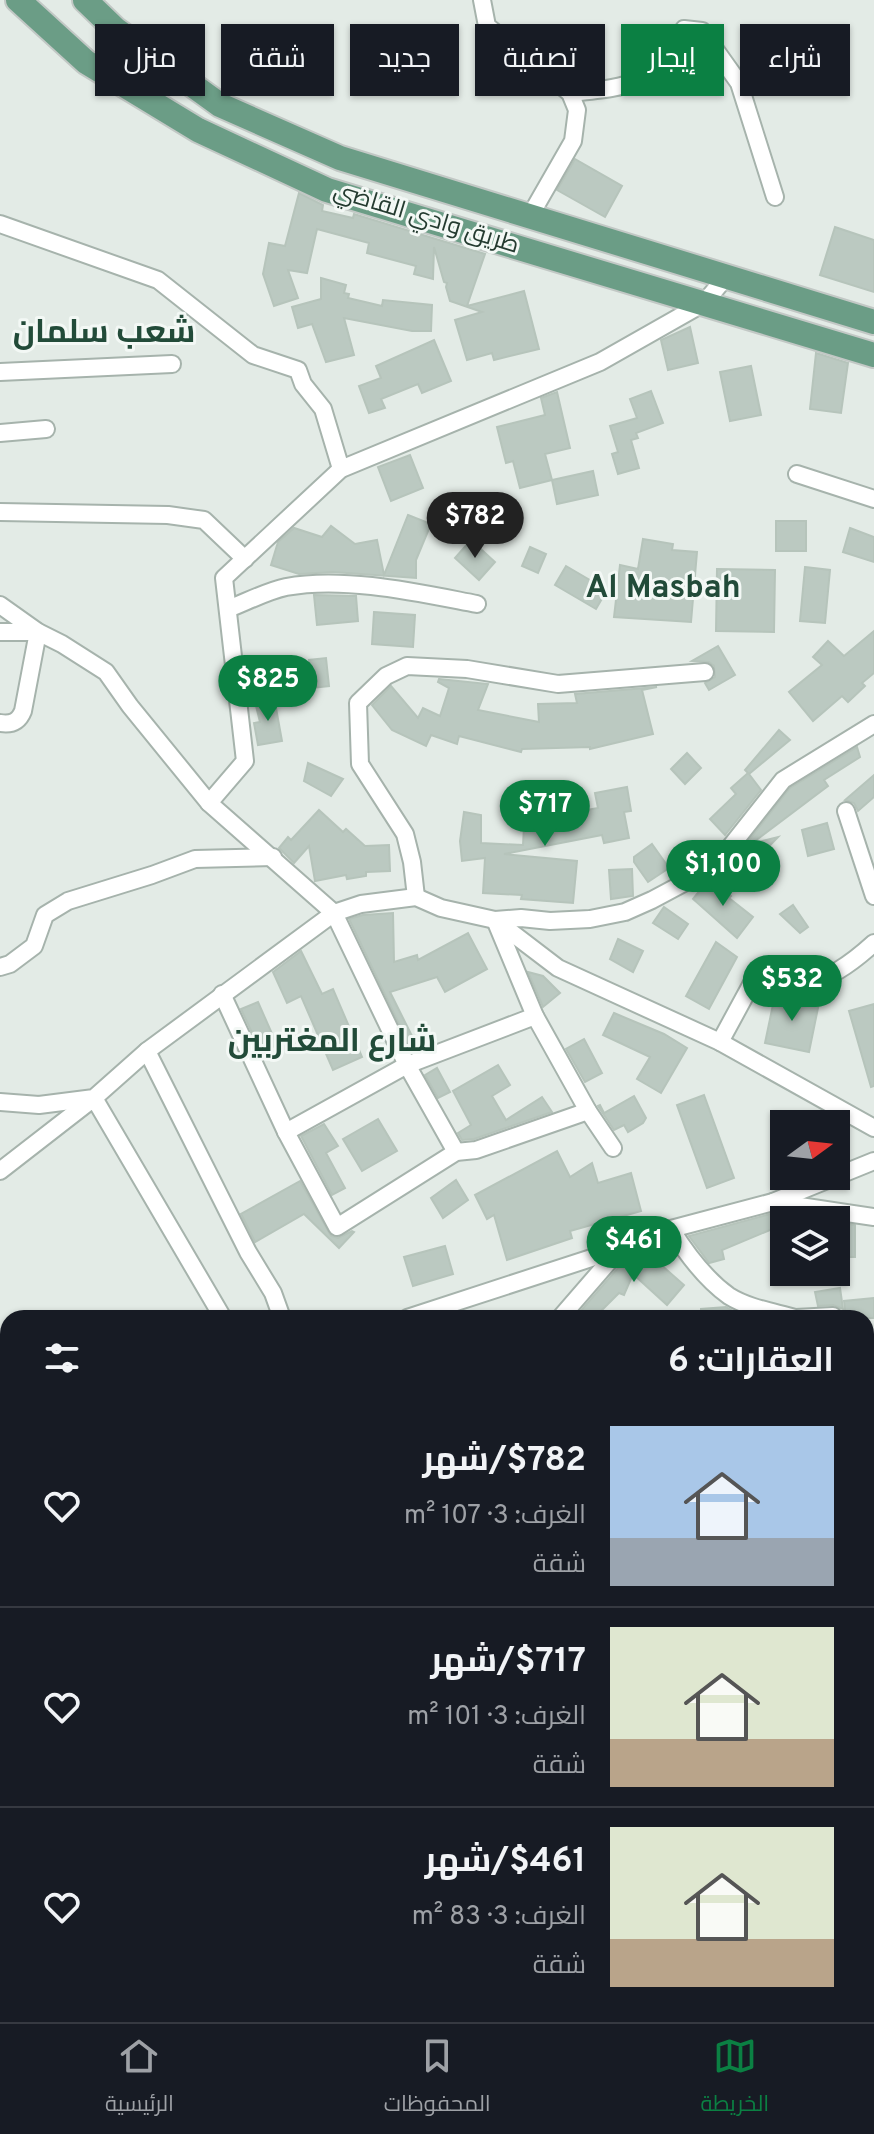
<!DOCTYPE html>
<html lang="ar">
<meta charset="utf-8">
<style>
body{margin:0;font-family:Overpass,Cairo,sans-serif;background:#20242c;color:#f1f3f6;direction:rtl;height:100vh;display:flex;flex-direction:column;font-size:30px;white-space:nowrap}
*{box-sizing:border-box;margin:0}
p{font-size:26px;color:#9ea1a6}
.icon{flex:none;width:44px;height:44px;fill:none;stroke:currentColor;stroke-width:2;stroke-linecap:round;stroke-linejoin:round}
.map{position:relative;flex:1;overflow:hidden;direction:ltr}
.panel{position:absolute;left:0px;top:1310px;width:874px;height:712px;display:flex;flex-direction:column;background:#171b24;border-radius:24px 24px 0 0;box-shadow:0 2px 6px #0004;direction:rtl}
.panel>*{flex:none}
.banner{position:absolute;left:24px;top:24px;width:826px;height:72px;direction:rtl;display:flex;gap:16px}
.needle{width:52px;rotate:75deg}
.fabs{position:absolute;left:770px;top:1110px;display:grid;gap:16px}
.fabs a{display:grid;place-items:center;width:80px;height:80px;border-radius:0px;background:#171b24;box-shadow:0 2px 6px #0004;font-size:40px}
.price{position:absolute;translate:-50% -68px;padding:0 18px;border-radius:28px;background:#0b8043;color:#fff;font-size:26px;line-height:52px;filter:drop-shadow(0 2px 4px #0008)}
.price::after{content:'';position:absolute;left:50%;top:48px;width:24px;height:18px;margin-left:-12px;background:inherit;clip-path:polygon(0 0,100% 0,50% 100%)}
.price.on{background:#222;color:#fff}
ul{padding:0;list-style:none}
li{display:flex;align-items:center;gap:24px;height:200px;padding:0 40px}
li+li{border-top:2px solid #363941}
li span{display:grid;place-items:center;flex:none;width:224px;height:160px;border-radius:0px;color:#555}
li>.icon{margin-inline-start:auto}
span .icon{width:96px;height:96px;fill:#fffc;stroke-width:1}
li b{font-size:34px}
h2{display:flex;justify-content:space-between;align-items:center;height:96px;padding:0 40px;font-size:34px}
.chip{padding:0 28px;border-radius:0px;background:#171b24;box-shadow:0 2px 6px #0004;font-size:28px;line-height:72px}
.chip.on{background:#0b8043;color:#fff}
.menu{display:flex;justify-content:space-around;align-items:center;height:112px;border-top:2px solid #363941;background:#171b24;font-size:22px;color:#9ea1a6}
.menu a{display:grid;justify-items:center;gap:4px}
.menu .on{color:#0b8043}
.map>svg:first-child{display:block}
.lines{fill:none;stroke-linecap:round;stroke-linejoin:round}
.stream{stroke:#90ccc9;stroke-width:4}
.building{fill:#bbc9c1;stroke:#b6c4bb;stroke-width:2}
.minor-casing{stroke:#a6b3ac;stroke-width:20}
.secondary-casing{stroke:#a2b6ab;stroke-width:28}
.primary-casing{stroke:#c2c8c5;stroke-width:28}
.minor{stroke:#fff;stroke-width:16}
.secondary{stroke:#fff;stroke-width:24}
.primary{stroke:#6b9d86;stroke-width:24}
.labels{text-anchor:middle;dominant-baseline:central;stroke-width:6;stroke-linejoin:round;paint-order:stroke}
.street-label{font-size:24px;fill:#243b30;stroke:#f3f8f5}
.district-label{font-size:32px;font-weight:bold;fill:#224b39;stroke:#f3f8f5}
</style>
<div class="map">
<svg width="874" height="2022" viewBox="0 0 874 2022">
<rect width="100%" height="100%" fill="#e3ebe6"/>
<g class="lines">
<g class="stream">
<path d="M 866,1993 L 874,1984"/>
<path d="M 838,2022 L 846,2014"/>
</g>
</g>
<g class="building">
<path d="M 575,159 L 622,186 L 605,217 L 557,190 Z"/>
<path d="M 299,193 L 323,205 L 322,211 L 353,218 L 354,214 L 485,254 L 467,306 L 524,291 L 539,349 L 494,360 L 492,353 L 467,360 L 455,320 L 482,312 L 450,301 L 446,287 L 447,283 L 444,282 L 434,247 L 433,279 L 414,274 L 416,266 L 367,253 L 369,243 L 317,229 L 307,273 L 288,270 L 298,298 L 274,306 L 263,274 L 269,243 L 285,246 Z"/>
<path d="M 835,227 L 874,240 L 874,292 L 820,275 Z"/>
<path d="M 321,278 L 346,285 L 344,293 L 349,294 L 348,298 L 382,306 L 383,300 L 432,305 L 431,331 L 412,331 L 344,318 L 354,355 L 326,362 L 312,324 L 298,328 L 292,307 L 321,299 Z"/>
<path d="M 690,327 L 698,363 L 668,370 L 661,340 Z"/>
<path d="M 434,340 L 451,381 L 422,393 L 418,384 L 381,399 L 385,408 L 369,413 L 359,386 L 381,378 L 376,366 Z"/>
<path d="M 816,353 L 848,363 L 841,413 L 810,409 Z"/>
<path d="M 751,366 L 761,415 L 730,421 L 720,372 Z"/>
<path d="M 651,391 L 663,423 L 636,433 L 638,438 L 631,440 L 639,468 L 618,474 L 612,454 L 618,452 L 610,426 L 637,418 L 630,399 Z"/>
<path d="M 557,392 L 570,448 L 545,454 L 552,480 L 520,488 L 513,461 L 506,463 L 497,427 L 545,415 L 541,398 Z"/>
<path d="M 410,455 L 423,488 L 391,501 L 378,467 Z"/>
<path d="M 593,471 L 598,495 L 557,504 L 552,480 Z"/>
<path d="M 408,515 L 431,524 L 416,560 L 416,578 L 333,572 L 299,574 L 271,565 L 278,542 L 294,528 L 322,537 L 331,526 L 355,544 L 377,540 L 384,575 Z"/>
<rect x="776" y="521" width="30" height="30"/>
<path d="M 850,528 L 874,537 L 874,562 L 843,552 Z"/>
<path d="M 643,539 L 673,544 L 672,550 L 697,552 L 691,622 L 614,617 L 620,565 L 638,569 Z"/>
<path d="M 471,540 L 495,562 L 479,580 L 455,558 Z"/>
<path d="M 530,547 L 546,554 L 538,573 L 522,566 Z"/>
<path d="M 566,566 L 607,590 L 596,609 L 555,585 Z"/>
<path d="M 805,567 L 830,570 L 825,623 L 800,621 Z"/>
<path d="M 717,569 L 775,570 L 774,632 L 716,631 Z"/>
<path d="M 314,595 L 356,596 L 358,621 L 317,625 Z"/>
<path d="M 374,612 L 415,615 L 413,647 L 372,644 Z"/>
<path d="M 874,631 L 874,673 L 862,683 L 865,686 L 848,702 L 842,696 L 813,721 L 789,692 L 822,665 L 813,657 L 828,641 L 844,656 Z"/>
<path d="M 718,646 L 735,675 L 709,690 L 705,683 L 715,677 L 714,666 L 709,662 L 692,661 Z"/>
<path d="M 326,658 L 329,686 L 312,688 L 309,660 Z"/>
<path d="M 439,679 L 488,684 L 478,710 L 539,722 L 538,704 L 577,703 L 575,694 L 657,687 L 642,690 L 653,734 L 590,749 L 590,747 L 522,749 L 521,752 L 459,736 L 457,744 L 431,735 L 426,746 L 392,730 L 372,705 L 391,686 L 418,718 L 423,708 L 440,716 L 449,688 L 438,682 Z"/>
<path d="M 274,697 L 282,741 L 258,745 L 254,723 L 260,722 L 255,702 Z"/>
<path d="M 779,730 L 790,740 L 749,774 L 761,790 L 725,835 L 710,819 L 736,794 L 731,788 L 748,773 L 745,770 Z"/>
<path d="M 857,747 L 860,757 L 824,780 L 828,786 L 751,844 L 778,837 L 747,869 L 735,858 L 790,788 Z"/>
<path d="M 687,753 L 701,768 L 685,784 L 671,769 Z"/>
<path d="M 308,763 L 343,779 L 331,796 L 304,781 Z"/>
<path d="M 874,775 L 874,797 L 858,811 L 854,803 L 845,800 Z"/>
<path d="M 627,787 L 631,811 L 624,812 L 629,838 L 604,843 L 602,835 L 504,854 L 577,861 L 573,903 L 521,899 L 522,895 L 483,893 L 485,858 L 462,861 L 460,841 L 464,812 L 481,815 L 481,843 L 523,845 L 524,826 L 538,827 L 538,804 L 565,804 L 565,814 L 598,808 L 595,793 Z"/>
<path d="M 319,810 L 343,832 L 346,829 L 365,846 L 389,845 L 390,871 L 366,872 L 366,876 L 347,879 L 346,875 L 315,881 L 309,846 L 294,863 L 279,848 L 288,837 L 291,840 Z"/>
<path d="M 827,823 L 834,849 L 808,856 L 802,830 Z"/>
<path d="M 652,844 L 669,868 L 648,882 L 634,862 L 634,857 Z"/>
<path d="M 632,869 L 633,896 L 611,899 L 609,870 Z"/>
<path d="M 710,878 L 731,896 L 729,898 L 753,917 L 737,938 L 693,899 Z"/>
<path d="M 793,905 L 808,927 L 800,933 L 780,914 Z"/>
<path d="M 664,907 L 688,924 L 678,939 L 653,923 Z"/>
<path d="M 393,913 L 394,962 L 417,955 L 418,960 L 468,933 L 487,969 L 445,992 L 437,977 L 390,992 L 414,1040 L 408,1043 L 349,919 L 363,915 Z"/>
<path d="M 618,939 L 643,951 L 633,972 L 610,959 Z"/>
<path d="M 716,942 L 737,957 L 709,1009 L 686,996 Z"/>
<path d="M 301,951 L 322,994 L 333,989 L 362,1057 L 333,1070 L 301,996 L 287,1003 L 273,972 Z"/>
<path d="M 528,972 L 543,976 L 560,993 L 543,1007 Z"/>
<path d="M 775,995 L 819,1003 L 809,1052 L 765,1043 Z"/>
<path d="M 258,1002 L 277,1045 L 261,1052 L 241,1009 Z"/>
<path d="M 874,1004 L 874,1086 L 871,1087 L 849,1011 Z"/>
<path d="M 614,1013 L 664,1034 L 687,1048 L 661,1093 L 637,1079 L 650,1057 L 603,1035 Z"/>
<path d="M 584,1039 L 602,1073 L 585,1082 L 566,1049 Z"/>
<path d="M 498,1065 L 510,1085 L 492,1096 L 506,1120 L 542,1097 L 552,1112 L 474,1139 L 462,1140 L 458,1133 L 471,1125 L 453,1091 Z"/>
<path d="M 437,1068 L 450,1092 L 438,1098 L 425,1075 Z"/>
<path d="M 704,1095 L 734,1178 L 707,1188 L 677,1105 Z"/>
<path d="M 634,1096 L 646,1118 L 643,1123 L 628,1132 L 624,1125 L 614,1130 L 598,1106 L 600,1105 L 604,1113 Z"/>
<path d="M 378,1119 L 397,1151 L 362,1171 L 343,1139 Z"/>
<path d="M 324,1124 L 338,1146 L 326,1153 L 345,1188 L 332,1195 L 301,1136 Z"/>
<path d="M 557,1151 L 570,1177 L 592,1163 L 598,1183 L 631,1173 L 641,1211 L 570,1231 L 572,1238 L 507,1260 L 494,1215 L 487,1219 L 475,1195 Z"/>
<path d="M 456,1180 L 468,1200 L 443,1218 L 431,1198 Z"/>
<path d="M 300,1181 L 331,1236 L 338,1238 L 352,1231 L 354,1232 L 339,1248 L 304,1214 L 255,1242 L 241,1214 Z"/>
<path d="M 774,1213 L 777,1214 L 782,1225 L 722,1250 L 724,1259 L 709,1263 L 689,1236 Z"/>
<path d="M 836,1222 L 855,1225 L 855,1257 L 836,1257 Z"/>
<path d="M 445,1246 L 453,1274 L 413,1286 L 404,1257 Z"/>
<path d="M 640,1255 L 652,1257 L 684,1285 L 667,1305 L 633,1274 L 624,1295 L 619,1293 L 594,1318 L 585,1318 L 578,1314 L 624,1261 Z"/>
<path d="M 840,1288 L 843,1309 L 833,1305 L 818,1306 L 815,1292 Z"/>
<path d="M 874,1298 L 874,1318 L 846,1318 L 844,1301 Z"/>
<path d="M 726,1307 L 745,1318 L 701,1318 L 701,1309 Z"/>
</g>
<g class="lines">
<g class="minor-casing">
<g id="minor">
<path d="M 482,0 L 487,26 L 570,93 L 577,110 L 573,141 L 530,216"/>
<path d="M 570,93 C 632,87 652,86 684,29 L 702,31 L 739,83 L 775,197"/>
<path d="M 0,224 L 158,280 L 253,355 L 298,370 L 303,384 L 323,409 L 341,469"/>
<path d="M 0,372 L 172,364"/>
<path d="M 0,433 L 46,429"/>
<path d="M 797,474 L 874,499"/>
<path d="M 0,512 L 168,515 L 204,520 L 245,559"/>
<path d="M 0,605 L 38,632 L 62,644 L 106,672 L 130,706 L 209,803 L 334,913 L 407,1065 L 456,1152"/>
<path d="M 228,609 C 246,602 267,591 286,587 C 345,576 419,593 477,604"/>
<path d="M 0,632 L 38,632 L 23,711 C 19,721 12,725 0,723"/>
<path d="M 209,803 L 245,761 L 224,578 L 341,469 L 600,362 L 704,303 L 726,277"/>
<path d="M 846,811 L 874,896"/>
<path d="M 416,897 L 412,862 L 405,834 L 360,764 L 358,703 L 386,676 L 407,666 L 467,669 L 558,684 L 705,672"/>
<path d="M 0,967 L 10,964 L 34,946 L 45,915 L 68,901 L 152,875 L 195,859 L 273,857"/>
<path d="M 222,994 L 286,1132 L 337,1227 L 456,1152 L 476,1150 L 588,1111"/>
<path d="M 720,1042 L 752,983 C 767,982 782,985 797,984 C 827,982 852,963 874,943"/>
<path d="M 147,1051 L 248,1252 L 273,1293 L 282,1318"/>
<path d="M 0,1102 L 39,1105 L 94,1098 L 147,1051 L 334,913 L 361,904 L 416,897 L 441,908 L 495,920 L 558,968 L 720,1042 L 874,1128"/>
<path d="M 286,1132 L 407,1065 L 535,1016"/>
<path d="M 613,1148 L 588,1111 L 535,1016 L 495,920 L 521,918 L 550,921 L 590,919 L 625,912 L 652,900 L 682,884 L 723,856 L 783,780 L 874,724"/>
<path d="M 0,1171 L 94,1098 L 223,1318"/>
<path d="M 773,1202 L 874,1217"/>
<path d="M 671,1229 C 686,1253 705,1279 729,1296 C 748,1308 774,1312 795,1318"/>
<path d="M 407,1318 L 619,1249 L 671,1229 L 773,1202 L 874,1161"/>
<path d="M 560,1318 L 618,1251"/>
<path d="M 796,1318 L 833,1316"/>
<path d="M 866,1412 L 874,1406"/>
<path d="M 0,1434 L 8,1431"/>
<path d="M 866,1484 L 874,1487"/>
<path d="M 0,1509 L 8,1537"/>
<path d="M 866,1623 L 874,1621"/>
<path d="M 866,1743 L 874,1738"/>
<path d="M 866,1774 L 874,1780"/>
<path d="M 0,1802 L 8,1801"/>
<path d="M 0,1911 L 8,1936"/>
<path d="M 33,2014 L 36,2022"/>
<path d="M 174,2014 L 176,2022"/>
<path d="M 298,2014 L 301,2022"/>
<path d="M 407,2014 L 407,2022"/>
<path d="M 120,2022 L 156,2014"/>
<path d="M 609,2022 L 632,2014"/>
</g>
</g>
<g class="secondary-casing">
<g id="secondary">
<path d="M 0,1711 L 8,1709"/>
<path d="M 866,1967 L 874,1959"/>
<path d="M 669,2014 L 682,2022"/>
<path d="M 813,2022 L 821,2014"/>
</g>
</g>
<g class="primary-casing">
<g id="primary">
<path d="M 18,0 L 86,62 L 198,130 L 327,190 L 874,355"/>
<path d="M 85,0 L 115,29 L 220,105 L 340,158 L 874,322"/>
</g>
</g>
<use href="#minor" class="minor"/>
<use href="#secondary" class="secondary"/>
<use href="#primary" class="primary"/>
</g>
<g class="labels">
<g class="street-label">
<text transform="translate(426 219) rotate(17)">طريق وادي القاضي</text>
</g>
<g class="district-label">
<text x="104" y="334">شعب سلمان</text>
<text x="663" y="589">Al Masbah</text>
<text x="332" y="1043">شارع المغتربين</text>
</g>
</g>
</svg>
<div class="fabs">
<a><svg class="needle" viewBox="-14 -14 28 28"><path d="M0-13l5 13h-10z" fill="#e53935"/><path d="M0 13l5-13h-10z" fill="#9ea1a6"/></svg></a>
<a><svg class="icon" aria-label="layers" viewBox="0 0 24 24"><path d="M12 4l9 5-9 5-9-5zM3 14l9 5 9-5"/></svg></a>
</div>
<b class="price on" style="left:475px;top:560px">$782</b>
<b class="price" style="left:268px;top:723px">$825</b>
<b class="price" style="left:545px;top:848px">$717</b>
<b class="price" style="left:723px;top:908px">$1,100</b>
<b class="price" style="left:792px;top:1023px">$532</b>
<b class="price" style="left:634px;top:1284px">$461</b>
<div class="banner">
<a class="chip">شراء</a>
<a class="chip on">إيجار</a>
<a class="chip">تصفية</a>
<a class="chip">جديد</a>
<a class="chip">شقة</a>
<a class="chip">منزل</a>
</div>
<section class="panel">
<h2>العقارات: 6<svg class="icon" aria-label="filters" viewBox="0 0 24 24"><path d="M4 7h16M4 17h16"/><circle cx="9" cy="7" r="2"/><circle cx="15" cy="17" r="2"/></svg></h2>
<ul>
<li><span style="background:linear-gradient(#a9c7e8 70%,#9aa5b1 0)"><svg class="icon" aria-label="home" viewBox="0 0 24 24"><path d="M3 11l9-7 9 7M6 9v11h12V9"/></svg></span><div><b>$782/شهر</b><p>الغرف: 3 · 107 m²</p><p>شقة</p></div><svg class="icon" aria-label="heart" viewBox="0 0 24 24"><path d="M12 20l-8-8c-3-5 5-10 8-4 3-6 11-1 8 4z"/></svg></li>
<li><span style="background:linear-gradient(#dfe7d0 70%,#b9a48a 0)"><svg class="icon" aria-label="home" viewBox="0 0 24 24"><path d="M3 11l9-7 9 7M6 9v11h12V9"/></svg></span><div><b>$717/شهر</b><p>الغرف: 3 · 101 m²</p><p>شقة</p></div><svg class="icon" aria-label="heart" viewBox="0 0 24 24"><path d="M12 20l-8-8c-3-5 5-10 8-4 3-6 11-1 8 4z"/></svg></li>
<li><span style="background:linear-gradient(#dfe7d0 70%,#b9a48a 0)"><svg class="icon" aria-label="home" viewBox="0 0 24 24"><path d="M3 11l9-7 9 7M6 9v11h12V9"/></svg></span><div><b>$461/شهر</b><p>الغرف: 3 · 83 m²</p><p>شقة</p></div><svg class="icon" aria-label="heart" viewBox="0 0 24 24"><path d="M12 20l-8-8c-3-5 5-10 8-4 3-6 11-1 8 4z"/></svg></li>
</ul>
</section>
</div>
<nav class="menu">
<a class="on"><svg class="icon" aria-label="map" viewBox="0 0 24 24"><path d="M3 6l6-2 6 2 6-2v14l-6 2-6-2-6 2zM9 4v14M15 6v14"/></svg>الخريطة</a>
<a><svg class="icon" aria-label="saved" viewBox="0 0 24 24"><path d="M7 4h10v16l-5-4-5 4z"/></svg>المحفوظات</a>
<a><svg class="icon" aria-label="home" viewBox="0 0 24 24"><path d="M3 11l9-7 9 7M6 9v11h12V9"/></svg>الرئيسية</a>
</nav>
